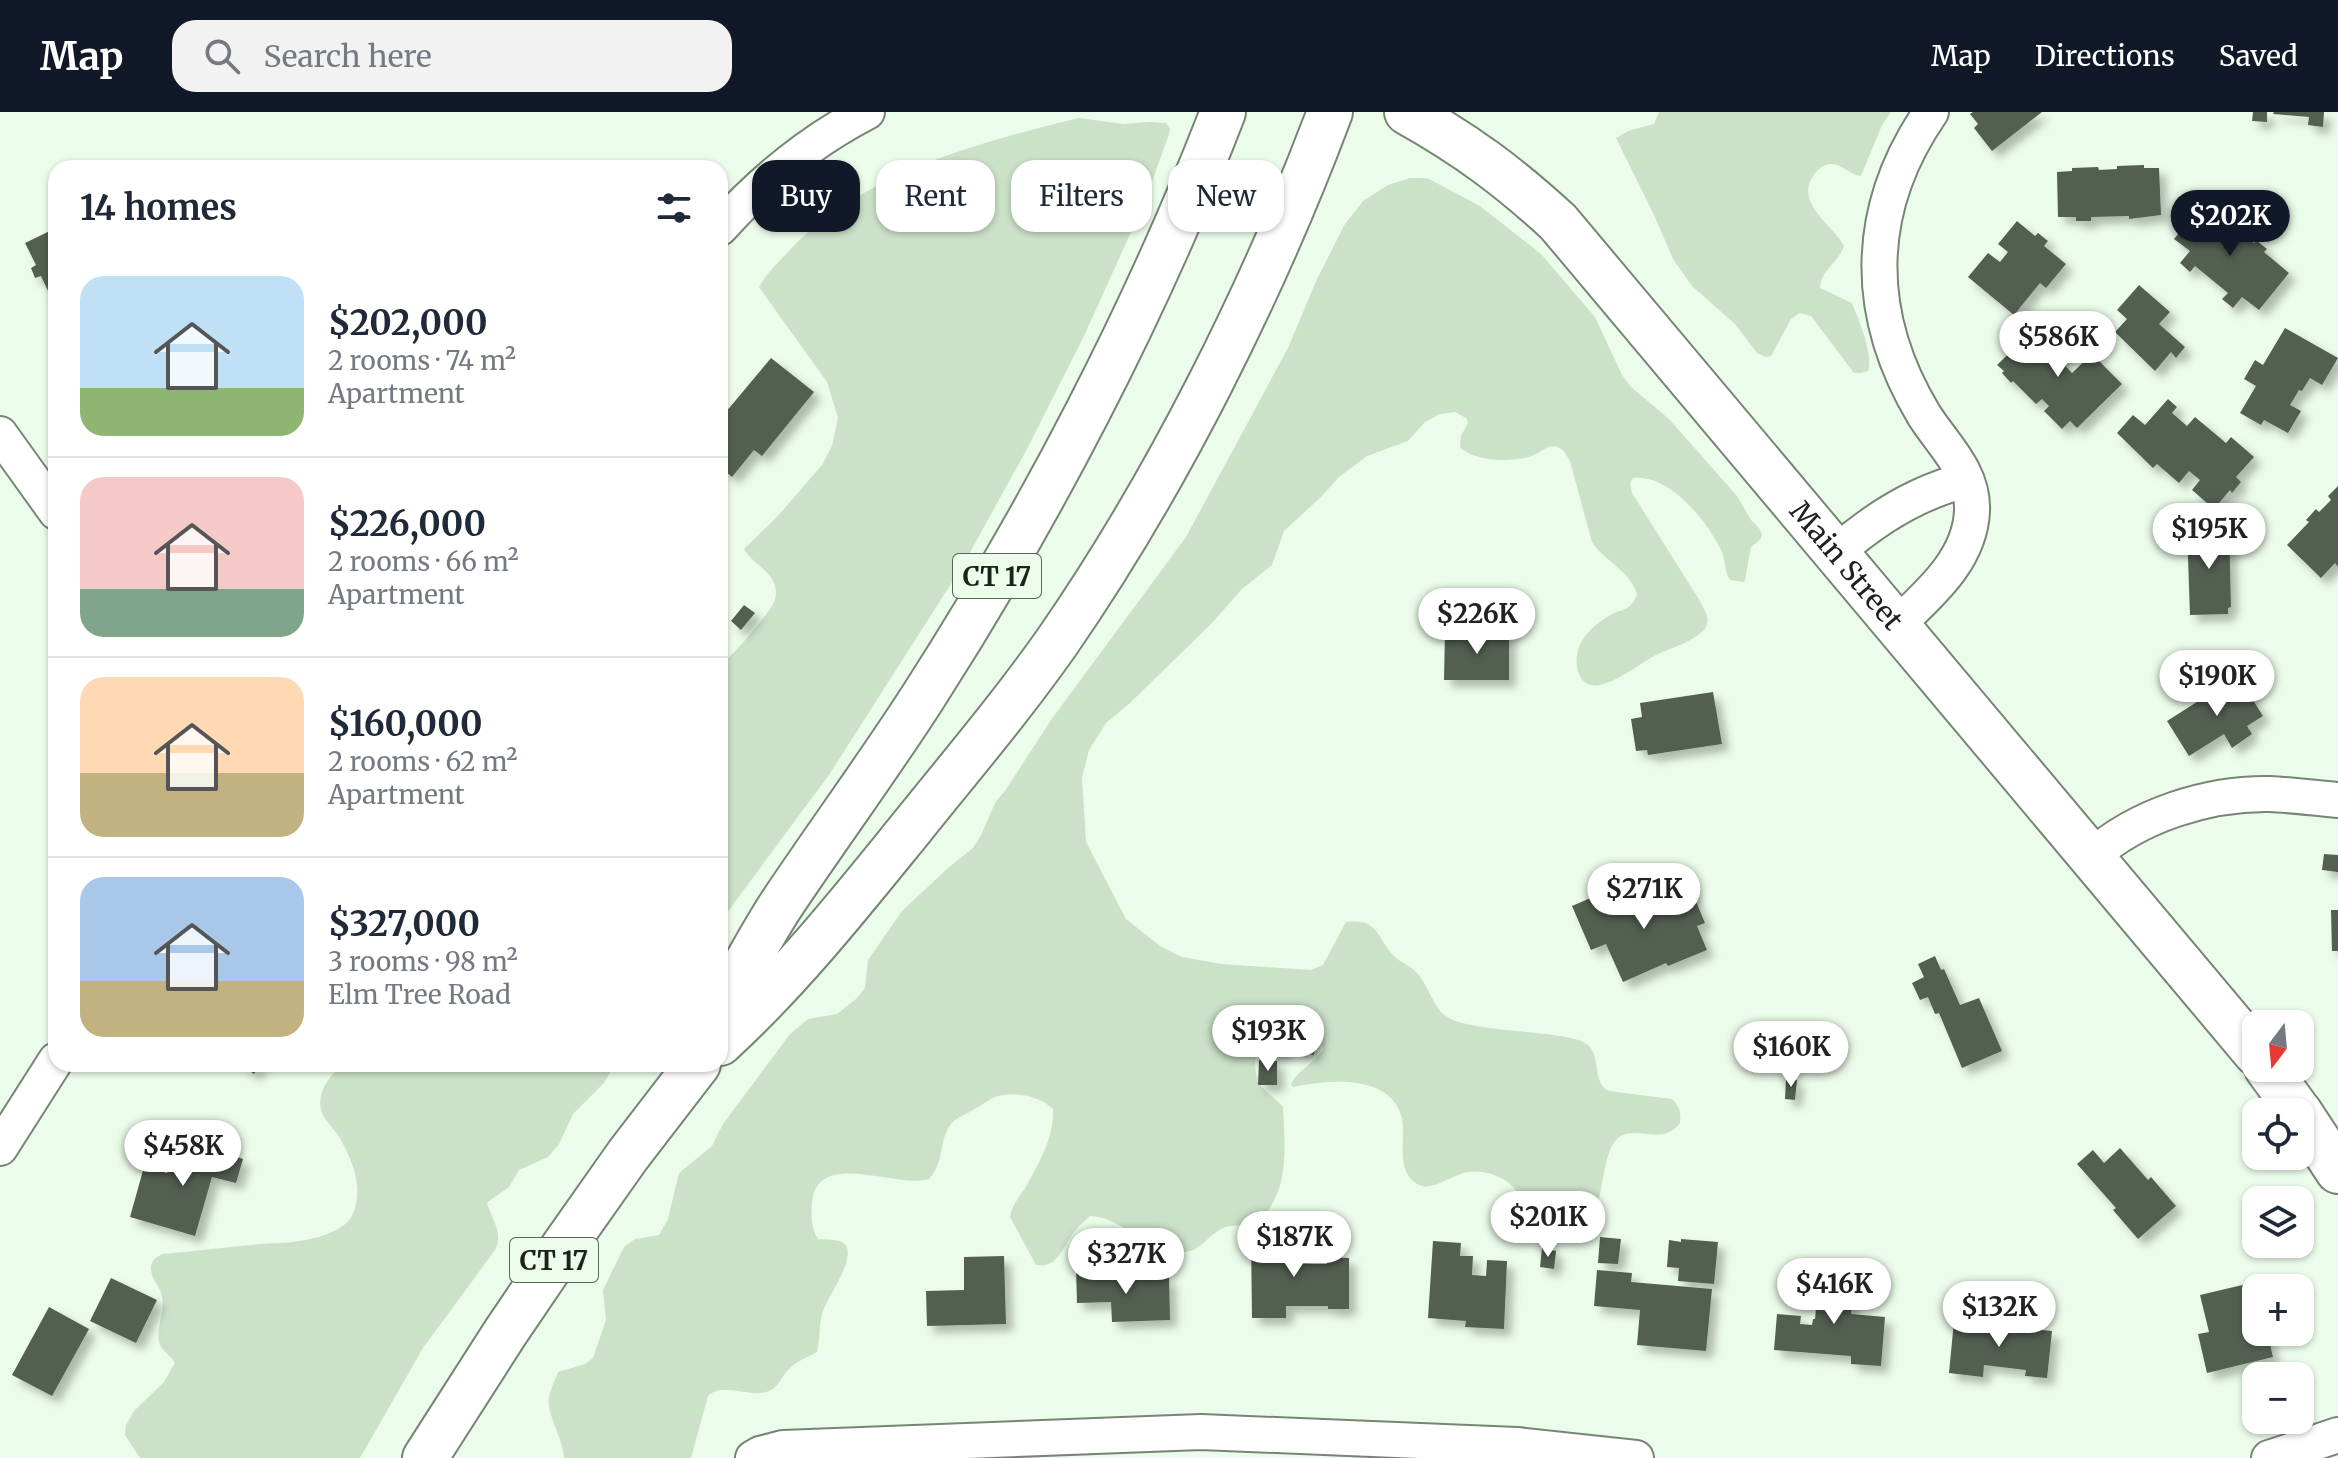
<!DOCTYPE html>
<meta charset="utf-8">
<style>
body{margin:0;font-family:Merriweather,serif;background:#f2f2f3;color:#1f2937;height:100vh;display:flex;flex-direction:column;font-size:30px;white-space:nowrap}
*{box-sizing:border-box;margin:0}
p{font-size:26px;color:#747a83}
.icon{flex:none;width:44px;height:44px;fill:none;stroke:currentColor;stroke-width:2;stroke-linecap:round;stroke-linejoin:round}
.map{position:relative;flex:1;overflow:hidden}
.details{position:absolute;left:48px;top:48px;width:680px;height:912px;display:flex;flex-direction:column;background:#fff;border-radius:24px;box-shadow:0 2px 6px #0004}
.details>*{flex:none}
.banner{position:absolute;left:752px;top:48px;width:760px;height:72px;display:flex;gap:16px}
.needle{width:52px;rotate:196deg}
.fabs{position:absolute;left:2242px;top:898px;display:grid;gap:16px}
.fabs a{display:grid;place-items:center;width:72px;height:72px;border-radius:16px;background:#fff;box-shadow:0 2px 6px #0004;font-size:40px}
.price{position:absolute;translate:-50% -68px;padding:0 18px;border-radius:28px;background:#fff;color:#222;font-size:26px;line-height:52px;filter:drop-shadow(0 2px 4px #0008)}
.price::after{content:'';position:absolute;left:50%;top:48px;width:24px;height:18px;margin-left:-12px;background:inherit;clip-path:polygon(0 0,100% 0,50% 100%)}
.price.on{background:#111827;color:#fff}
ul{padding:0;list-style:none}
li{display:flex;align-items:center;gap:24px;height:200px;padding:0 32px}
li+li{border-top:2px solid #e0e1e3}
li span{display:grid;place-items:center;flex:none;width:224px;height:160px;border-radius:24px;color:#555}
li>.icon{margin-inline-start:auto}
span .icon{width:96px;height:96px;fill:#fffc;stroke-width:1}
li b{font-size:34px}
h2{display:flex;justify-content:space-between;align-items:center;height:96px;padding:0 32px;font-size:34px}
.chip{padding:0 28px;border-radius:24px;background:#fff;box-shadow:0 2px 6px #0004;font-size:28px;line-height:72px}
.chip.on{background:#111827;color:#fff}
header{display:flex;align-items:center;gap:48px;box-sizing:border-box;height:112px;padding:0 40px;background:#111827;color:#fff}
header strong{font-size:38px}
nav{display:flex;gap:44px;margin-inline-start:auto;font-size:28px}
.search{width:560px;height:72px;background:#f2f2f3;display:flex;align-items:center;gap:20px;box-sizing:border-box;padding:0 28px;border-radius:24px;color:#747a83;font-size:30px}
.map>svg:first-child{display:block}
.green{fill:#cbe1c8}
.building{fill:#536051;filter:url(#shadow)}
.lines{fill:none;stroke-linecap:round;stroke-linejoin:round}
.minor-casing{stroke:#778575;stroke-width:38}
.major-casing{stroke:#778575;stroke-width:48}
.minor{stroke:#fff;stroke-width:34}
.major{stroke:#fff;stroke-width:44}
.labels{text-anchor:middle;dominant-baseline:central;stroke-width:8;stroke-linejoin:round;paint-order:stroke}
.shield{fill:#ecfcea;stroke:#5a6359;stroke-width:2}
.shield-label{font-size:26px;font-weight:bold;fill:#1c211b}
.street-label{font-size:28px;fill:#1c211b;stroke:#ecfcea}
</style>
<header>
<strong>Map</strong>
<div class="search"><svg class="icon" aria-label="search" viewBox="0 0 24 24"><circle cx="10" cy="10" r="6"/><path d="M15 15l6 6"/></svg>Search here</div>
<nav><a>Map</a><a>Directions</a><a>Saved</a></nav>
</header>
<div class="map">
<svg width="2338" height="1346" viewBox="0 0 2338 1346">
<defs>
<filter id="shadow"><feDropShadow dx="7" dy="7" stdDeviation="4" flood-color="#0004"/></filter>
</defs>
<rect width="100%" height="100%" fill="#ecfcea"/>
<g class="green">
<path d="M 1659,0 L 1891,0 L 1882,13 L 1861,64 C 1850,63 1843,53 1833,52 C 1827,51 1820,56 1816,60 C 1791,90 1833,112 1844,134 C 1838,151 1821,158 1820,176 L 1852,191 C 1858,207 1874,242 1868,259 L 1861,261 L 1854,261 L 1811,204 L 1800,201 L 1791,207 L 1771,244 L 1766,245 L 1757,241 L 1735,212 L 1692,174 L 1673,147 L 1655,105 L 1616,26 L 1628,19 L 1654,12 Z"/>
<path d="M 1079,6 L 1123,12 L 1150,10 L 1166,11 L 1170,17 L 1168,25 L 1145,89 L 1084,224 L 1027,337 L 963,453 L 829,663 L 720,810 L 720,554 C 733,543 767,505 774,490 C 777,484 776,476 774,471 C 768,457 752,451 744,437 L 777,405 L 822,353 L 832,334 L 838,306 L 827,270 L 759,175 C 766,162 776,153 786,142 C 859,62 977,31 1079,6 Z"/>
<path d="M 1410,66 L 1427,66 L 1480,94 L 1541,142 L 1595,205 L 1622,263 L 1631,275 L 1669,307 L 1737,384 L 1751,408 L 1759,416 L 1762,422 L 1761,427 L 1751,435 L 1745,468 L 1744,470 L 1730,468 C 1724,459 1726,448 1721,438 C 1707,409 1669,361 1633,366 L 1630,371 L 1632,381 L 1700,489 C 1703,496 1710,505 1707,512 C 1704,526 1669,537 1656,543 C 1638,551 1589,596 1578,559 C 1575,550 1577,537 1582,529 C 1590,516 1601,508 1614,501 C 1619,499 1627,497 1631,493 C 1634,490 1635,486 1637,483 C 1632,460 1604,449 1592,430 L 1570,349 C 1566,343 1564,337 1557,335 C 1548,332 1542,340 1534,343 C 1516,351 1473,350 1460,335 L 1461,324 L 1468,311 L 1466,306 L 1455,300 L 1440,302 L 1425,310 L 1408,329 L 1367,344 L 1339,365 L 1321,385 L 1284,419 L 1272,453 L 1242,477 L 1212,511 L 1130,591 L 1106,611 L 1089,638 L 1082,666 L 1086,730 L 1126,807 L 1160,834 L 1182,845 L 1221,852 L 1311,858 L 1323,853 L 1346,810 C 1379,805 1377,828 1396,846 C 1402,851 1411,854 1416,860 C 1428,872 1431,890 1443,902 C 1464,921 1549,917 1581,929 C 1605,938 1589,969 1609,979 L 1672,987 C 1680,995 1681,1000 1680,1011 C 1662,1035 1636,1012 1618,1026 C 1598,1042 1606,1114 1577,1125 C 1530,1142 1531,1081 1503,1067 C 1492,1061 1480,1058 1468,1060 C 1452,1062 1432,1081 1417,1072 C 1393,1056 1408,1024 1401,1003 C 1388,961 1325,968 1293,975 L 1291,972 C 1298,958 1314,951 1323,938 C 1321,931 1322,919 1316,914 C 1306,905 1274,895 1264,907 C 1258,915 1258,928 1257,937 C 1255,948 1254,957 1258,968 C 1263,980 1275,985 1283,995 C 1285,1036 1291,1087 1252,1114 C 1242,1114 1231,1112 1221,1117 C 1208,1124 1199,1140 1184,1140 C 1148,1139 1119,1104 1090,1104 C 1085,1109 1079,1113 1075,1119 C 1063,1133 1059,1157 1036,1153 L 1010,1105 C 1012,1092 1022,1082 1028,1071 C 1040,1050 1055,1021 1053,997 C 1039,983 1013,979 995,985 C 988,988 980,994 973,998 C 967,1002 957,1005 952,1011 C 938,1027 946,1048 929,1067 C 896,1077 818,1036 812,1090 C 811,1104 811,1116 818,1127 C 827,1128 844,1126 847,1136 C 852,1154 828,1183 822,1202 C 819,1214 820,1227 817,1240 C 808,1245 797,1249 790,1256 C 782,1263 779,1275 769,1279 C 750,1287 723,1269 708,1284 L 691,1346 L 564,1346 C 563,1324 546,1304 549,1284 C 551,1276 555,1268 558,1260 L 585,1252 L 593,1246 L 606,1208 L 603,1178 L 624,1135 L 635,1127 L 659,1123 L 668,1107 L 679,1061 L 712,1034 L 723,1012 L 790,922 L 808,907 L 837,902 L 856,887 L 865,876 L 868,848 L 902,799 L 948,756 L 973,736 L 981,723 L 996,689 L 1005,679 L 1051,608 L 1186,425 L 1288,236 L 1317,167 L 1345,112 L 1363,89 L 1388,73 Z"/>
<path d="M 346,952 L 615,952 L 604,971 L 573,1002 L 559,1032 L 548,1045 L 519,1058 L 509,1075 L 489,1089 L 487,1091 C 492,1109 504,1120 495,1138 L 423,1236 L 360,1346 L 140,1346 L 125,1323 L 126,1313 L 134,1299 L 164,1270 L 175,1251 C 171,1243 161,1239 159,1230 C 156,1216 165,1200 162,1185 C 160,1173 150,1167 151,1155 C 152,1147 156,1145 163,1142 C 196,1139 229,1135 261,1132 C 277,1131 295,1131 310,1127 C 324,1124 345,1117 352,1104 C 364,1077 354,1053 341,1028 C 336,1019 328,1012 323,1003 C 314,984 329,961 346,952 Z"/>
</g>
<g class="building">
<path d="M 1973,0 L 2042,0 L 1992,39 L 1974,16 L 1978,12 L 1970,2 Z"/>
<path d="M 2253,0 L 2267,0 L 2267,10 L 2252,9 Z"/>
<path d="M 2274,0 L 2324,0 L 2323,15 L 2308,13 L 2309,5 L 2273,2 Z"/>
<path d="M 2144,53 L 2144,56 L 2159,56 L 2161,103 L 2129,107 L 2129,104 L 2091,105 L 2091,109 L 2076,109 L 2076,105 L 2058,105 L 2057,60 L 2072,59 L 2072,56 L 2098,55 L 2099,58 L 2117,57 L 2117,54 Z"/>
<path d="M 2205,90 L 2229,110 L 2231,107 L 2242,116 L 2239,120 L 2254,131 L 2256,128 L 2267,137 L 2264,140 L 2289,161 L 2259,198 L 2242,185 L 2233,196 L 2222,187 L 2228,181 L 2195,154 L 2190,160 L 2180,151 L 2190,139 L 2174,127 Z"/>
<path d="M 2017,109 L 2035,124 L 2038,121 L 2048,129 L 2044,134 L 2066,152 L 2046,176 L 2040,171 L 2014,203 L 1968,165 L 1988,141 L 2000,150 L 2008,140 L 1998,132 Z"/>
<path d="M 56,116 L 56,180 L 50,183 L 41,164 L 35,166 L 31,156 L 36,153 L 25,131 Z"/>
<path d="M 2139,173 L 2170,200 L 2159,212 L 2185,235 L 2176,246 L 2171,240 L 2155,259 L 2115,220 L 2127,207 L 2117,198 Z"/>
<path d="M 2037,214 L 2052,229 L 2058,224 L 2068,234 L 2057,245 L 2072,261 L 2092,242 L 2122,272 L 2077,316 L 2070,309 L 2062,317 L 2044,299 L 2049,294 L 2042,287 L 2036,292 L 2013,269 L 2011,271 L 2002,261 L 2004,259 L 1997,253 Z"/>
<path d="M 2285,216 L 2338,246 L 2322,273 L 2310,266 L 2302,279 L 2299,278 L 2290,293 L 2301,299 L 2288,321 L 2264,308 L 2261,313 L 2240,301 L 2256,274 L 2244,267 L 2255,248 L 2263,253 Z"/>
<path d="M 771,246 L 814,280 L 762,344 L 754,338 L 732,365 L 720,355 L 720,317 L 724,312 L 720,307 Z"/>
<path d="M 2168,287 L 2177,295 L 2172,301 L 2187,314 L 2195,305 L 2226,331 L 2231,325 L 2254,345 L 2236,365 L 2241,370 L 2232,381 L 2230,378 L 2214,397 L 2192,378 L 2200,368 L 2189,359 L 2179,371 L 2157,352 L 2153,356 L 2117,321 L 2133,303 L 2145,313 Z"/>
<path d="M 2338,374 L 2338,455 L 2335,451 L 2321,466 L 2287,433 L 2309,410 L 2306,408 L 2316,397 L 2319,400 L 2331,388 L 2328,384 Z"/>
<path d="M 2229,416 L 2231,495 L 2228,496 L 2228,502 L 2190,503 L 2187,417 Z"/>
<path d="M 744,493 L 755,501 L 741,518 L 731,509 Z"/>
<path d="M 1445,519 L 1509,519 L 1509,568 L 1444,568 Z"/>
<path d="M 2239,566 L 2263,604 L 2247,614 L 2252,622 L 2232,636 L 2224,622 L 2189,644 L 2167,609 L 2222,574 L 2222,576 Z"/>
<path d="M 1713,580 L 1722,632 L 1648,643 L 1647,638 L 1636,639 L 1631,607 L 1642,605 L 1640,591 Z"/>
<path d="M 2324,742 L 2338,743 L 2338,760 L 2322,758 Z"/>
<path d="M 1689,773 L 1705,811 L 1697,814 L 1707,838 L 1668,854 L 1666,851 L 1623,870 L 1606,832 L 1591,838 L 1572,794 L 1611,777 L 1621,802 Z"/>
<path d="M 2331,798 L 2338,798 L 2338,839 L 2332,839 Z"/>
<path d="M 1935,844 L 1941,858 L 1944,857 L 1960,893 L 1979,886 L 2002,939 L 1962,956 L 1939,901 L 1935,902 L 1928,885 L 1920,888 L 1912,871 L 1924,865 L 1918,852 Z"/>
<path d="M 1283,909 L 1285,941 L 1269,942 L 1267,910 Z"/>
<path d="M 1295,919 L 1317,922 L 1314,943 L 1293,940 Z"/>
<path d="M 1810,931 L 1829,933 L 1828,948 L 1809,945 Z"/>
<path d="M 1259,948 L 1277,949 L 1277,973 L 1258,973 Z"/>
<path d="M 240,952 L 261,952 L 254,962 Z"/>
<path d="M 1786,967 L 1797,968 L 1795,988 L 1785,987 Z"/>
<path d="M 183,1029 L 243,1047 L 236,1071 L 212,1065 L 195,1124 L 130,1105 L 144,1055 L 167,1061 L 172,1046 L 177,1048 Z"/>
<path d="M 2120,1036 L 2148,1068 L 2151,1065 L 2176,1094 L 2138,1127 L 2113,1098 L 2116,1096 L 2077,1052 L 2093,1038 L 2104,1051 Z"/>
<path d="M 1600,1125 L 1621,1127 L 1618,1152 L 1598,1151 Z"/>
<path d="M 1251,1126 L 1300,1126 L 1301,1152 L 1327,1152 L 1327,1145 L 1349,1146 L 1349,1197 L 1328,1197 L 1328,1194 L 1286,1194 L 1286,1206 L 1252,1206 Z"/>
<path d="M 1681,1127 L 1718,1130 L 1714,1172 L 1678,1169 L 1679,1156 L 1667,1155 L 1669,1128 L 1681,1130 Z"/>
<path d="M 1433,1129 L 1461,1131 L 1460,1144 L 1473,1144 L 1472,1163 L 1486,1164 L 1487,1148 L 1507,1149 L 1504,1217 L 1465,1215 L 1466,1209 L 1428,1206 Z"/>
<path d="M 1542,1136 L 1556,1139 L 1554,1157 L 1540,1155 Z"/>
<path d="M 1004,1144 L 1006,1212 L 927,1214 L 926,1179 L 964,1178 L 964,1145 Z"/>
<path d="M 1096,1156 L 1096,1167 L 1169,1165 L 1170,1208 L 1112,1210 L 1111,1190 L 1077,1191 L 1076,1157 Z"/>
<path d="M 1597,1158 L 1632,1161 L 1631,1170 L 1712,1177 L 1706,1239 L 1637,1233 L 1640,1198 L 1594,1194 Z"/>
<path d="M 1819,1161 L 1854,1164 L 1851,1202 L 1885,1205 L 1881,1254 L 1851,1252 L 1851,1244 L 1774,1238 L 1777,1202 L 1801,1204 L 1800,1212 L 1812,1213 L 1813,1207 L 1815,1207 Z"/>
<path d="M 111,1166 L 157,1188 L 136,1231 L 90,1209 Z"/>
<path d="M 2255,1170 L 2256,1220 L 2267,1220 L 2273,1245 L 2207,1261 L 2198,1222 L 2209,1220 L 2200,1183 Z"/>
<path d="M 49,1195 L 89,1217 L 52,1284 L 12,1263 Z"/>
<path d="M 1954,1209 L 2052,1219 L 2047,1266 L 2025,1264 L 2026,1258 L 1984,1253 L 1983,1265 L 1949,1261 Z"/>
</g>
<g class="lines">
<g class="minor-casing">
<g id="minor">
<path d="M 720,116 C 762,69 811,29 867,0"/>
<path d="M 0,322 L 56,400"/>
<path d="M 1836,441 C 1873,408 1918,380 1966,368"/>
<path d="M 1897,513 C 1929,482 1970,448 1972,399 C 1974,360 1943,333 1924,303 C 1863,202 1864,97 1931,0"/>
<path d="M 2091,745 C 2138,703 2208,681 2270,682 C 2292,683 2315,686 2338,688"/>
<path d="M 0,1036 L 56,948"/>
<path d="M 753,1346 L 760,1342 L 783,1336 L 1201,1320 L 1517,1333 L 1636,1346"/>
<path d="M 2269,1346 L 2338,1323"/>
</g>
</g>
<g class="major-casing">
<g id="major">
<path id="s1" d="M 1407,0 C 1466,33 1508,64 1558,110 L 2256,941"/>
<path d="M 720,900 C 740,863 760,825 783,790 C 829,721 878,655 923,585 C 1040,403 1145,202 1223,0"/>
<path d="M 720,931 C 791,866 851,790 912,715 C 961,654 1012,594 1057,530 C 1167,371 1262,181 1330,0"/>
<path d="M 2267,956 L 2299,1000"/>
<path d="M 2300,1001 L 2338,1059"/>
<path d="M 425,1346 L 505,1221 L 566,1131 L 628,1043 L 698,952"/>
</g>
</g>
<use href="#minor" class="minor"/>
<use href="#major" class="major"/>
</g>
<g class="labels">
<g class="shield">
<rect x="953" y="442" width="88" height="44" rx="6"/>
<rect x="510" y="1126" width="88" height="44" rx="6"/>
</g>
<g class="shield-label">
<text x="997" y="464">CT 17</text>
<text x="554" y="1148">CT 17</text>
</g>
<g class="street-label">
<text stroke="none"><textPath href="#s1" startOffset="636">Main Street</textPath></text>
</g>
</g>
</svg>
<div class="fabs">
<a><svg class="needle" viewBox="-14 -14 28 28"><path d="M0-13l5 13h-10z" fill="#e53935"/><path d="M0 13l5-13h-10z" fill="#747a83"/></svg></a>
<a><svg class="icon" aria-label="locate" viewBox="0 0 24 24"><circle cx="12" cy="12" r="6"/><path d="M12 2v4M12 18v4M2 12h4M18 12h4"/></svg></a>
<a><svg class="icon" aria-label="layers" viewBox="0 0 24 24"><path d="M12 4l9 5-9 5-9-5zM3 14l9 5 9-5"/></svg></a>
<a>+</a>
<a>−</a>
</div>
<b class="price on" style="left:2230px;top:146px">$202K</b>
<b class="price" style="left:2058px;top:267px">$586K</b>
<b class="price" style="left:2209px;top:459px">$195K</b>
<b class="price" style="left:1477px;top:544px">$226K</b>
<b class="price" style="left:2217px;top:606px">$190K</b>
<b class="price" style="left:1644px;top:819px">$271K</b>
<b class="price" style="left:1268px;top:961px">$193K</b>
<b class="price" style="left:1791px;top:977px">$160K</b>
<b class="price" style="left:183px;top:1076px">$458K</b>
<b class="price" style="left:1548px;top:1147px">$201K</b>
<b class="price" style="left:1294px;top:1167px">$187K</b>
<b class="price" style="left:1126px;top:1184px">$327K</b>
<b class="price" style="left:1834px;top:1214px">$416K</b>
<b class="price" style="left:1999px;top:1237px">$132K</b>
<div class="banner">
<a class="chip on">Buy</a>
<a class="chip">Rent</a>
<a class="chip">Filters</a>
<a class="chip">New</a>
</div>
<section class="details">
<h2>14 homes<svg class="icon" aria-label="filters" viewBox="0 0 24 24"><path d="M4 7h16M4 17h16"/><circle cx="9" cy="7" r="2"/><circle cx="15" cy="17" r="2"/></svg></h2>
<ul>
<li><span style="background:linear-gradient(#bfe0f5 70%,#8fb573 0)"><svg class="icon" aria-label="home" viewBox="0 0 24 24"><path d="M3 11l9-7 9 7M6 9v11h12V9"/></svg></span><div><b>$202,000</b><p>2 rooms · 74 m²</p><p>Apartment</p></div></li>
<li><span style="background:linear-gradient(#f6c9c9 70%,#7fa58c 0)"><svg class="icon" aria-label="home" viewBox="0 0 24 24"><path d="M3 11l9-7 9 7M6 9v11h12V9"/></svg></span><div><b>$226,000</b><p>2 rooms · 66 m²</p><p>Apartment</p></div></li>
<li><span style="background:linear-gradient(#ffd9b3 60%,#c2b280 0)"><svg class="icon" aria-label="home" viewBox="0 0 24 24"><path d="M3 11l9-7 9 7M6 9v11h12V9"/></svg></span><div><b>$160,000</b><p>2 rooms · 62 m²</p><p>Apartment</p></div></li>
<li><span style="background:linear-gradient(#a9c7e8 65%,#c2b280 0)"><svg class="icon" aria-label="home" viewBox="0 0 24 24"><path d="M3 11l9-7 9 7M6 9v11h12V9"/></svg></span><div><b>$327,000</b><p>3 rooms · 98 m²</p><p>Elm Tree Road</p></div></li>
</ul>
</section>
</div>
